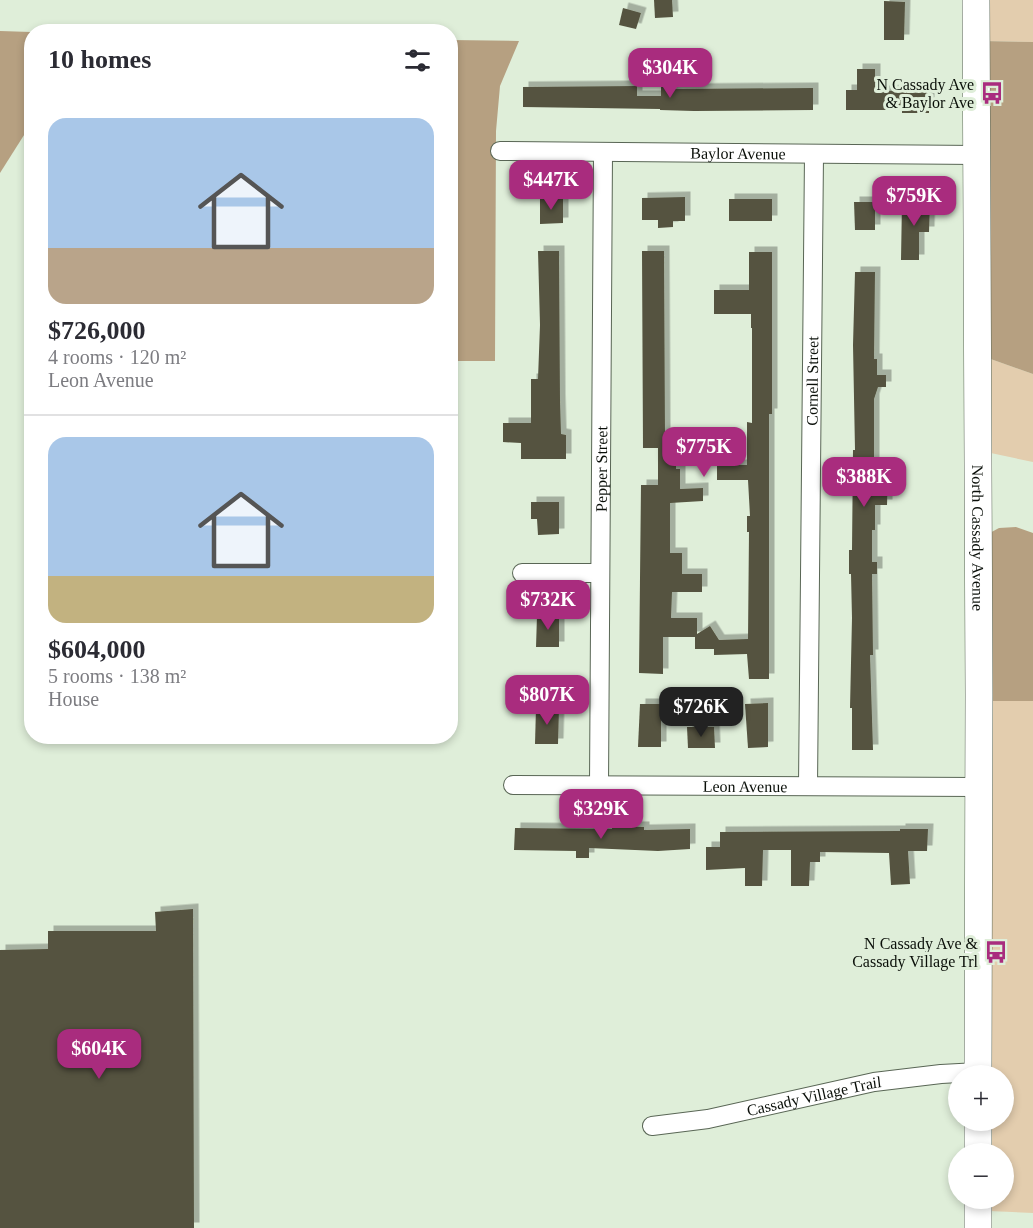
<!DOCTYPE html>
<meta charset="utf-8">
<style>
body{margin:0;font-family:"Times New Roman",serif;background:#f7f7f7;color:#2b2b33;height:100vh;display:flex;flex-direction:column;font-size:22px;white-space:nowrap}
*{box-sizing:border-box;margin:0}
p{font-size:20px;color:#7c7c81}
.icon{flex:none;width:33px;height:33px;fill:none;stroke:currentColor;stroke-width:2;stroke-linecap:round;stroke-linejoin:round}
.map{position:relative;flex:1;overflow:hidden}
.side{position:absolute;left:24px;top:24px;width:434px;height:720px;display:flex;flex-direction:column;background:#fff;border-radius:24px;box-shadow:0 3px 9px #0003}
.side>*{flex:none}
.tools{position:absolute;left:948px;top:1065px;display:grid;gap:12px}
.tools a{display:grid;place-items:center;width:66px;height:66px;border-radius:50%;background:#fff;box-shadow:0 3px 9px #0003;font-size:30px}
.price{position:absolute;translate:-50% -51px;padding:0 14px;border-radius:12px;background:#a92c7e;color:#fff;font-size:20px;line-height:39px;filter:drop-shadow(0 2px 3px #0008)}
.price::after{content:'';position:absolute;left:50%;top:36px;width:18px;height:14px;margin-left:-9px;background:inherit;clip-path:polygon(0 0,100% 0,50% 100%)}
.price.current{background:#222;color:#fff}
ul{padding:0;list-style:none}
li{display:grid;align-content:center;gap:12px;height:318px;padding:0 24px}
li+li{border-top:2px solid #e1e1e2}
li span{display:grid;place-items:center;height:186px;border-radius:18px;color:#555}
li>.icon{margin-inline-start:auto}
span .icon{width:108px;height:108px;fill:#fffc;stroke-width:1}
li b{font-size:26px}
h2{display:flex;justify-content:space-between;align-items:center;height:72px;padding:0 24px;font-size:26px}
.map>svg:first-child{display:block}
.green{fill:#e3cdae}
.forest{fill:#b6a081}
.building{fill:#54533f;filter:url(#shadow)}
.lines{fill:none;stroke-linecap:round;stroke-linejoin:round}
.minor-casing{stroke:#596655;stroke-width:20}
.secondary-casing{stroke:#596655;stroke-width:28}
.minor{stroke:#fff;stroke-width:18}
.secondary{stroke:#fff;stroke-width:27}
.labels{text-anchor:middle;dominant-baseline:central;stroke-width:6;stroke-linejoin:round;paint-order:stroke}
.poi-label{font-size:16px;fill:#0a0f09;stroke:#dfeed9;text-anchor:end}
.street-label{font-size:16px;fill:#0a0f09;stroke:#dfeed9}
</style>
<div class="map">
<svg width="1033" height="1228" viewBox="0 0 1033 1228">
<defs>
<filter id="shadow"><feDropShadow dx="5.5" dy="-5.5" stdDeviation="0" flood-color="#0004"/></filter>
</defs>
<rect width="100%" height="100%" fill="#dfeed9"/>
<g class="green">
<path d="M 984,0 L 1033,0 L 1033,42 L 983,41 Z"/>
<path d="M 985,357 L 1033,374 L 1033,462 L 986,452 Z"/>
<path d="M 987,701 L 1033,701 L 1033,1213 L 989,1211 L 989,1199 L 1004,1198 L 1004,1154 L 989,1153 L 989,1121 L 1004,1120 L 1004,1076 L 989,1075 Z"/>
</g>
<g class="forest">
<path d="M 0,31 L 31,32 L 31,124 L 0,173 Z"/>
<path d="M 450,40 L 519,41 L 500,86 L 496,131 L 495,361 L 450,361 Z"/>
<path d="M 983,41 L 1033,42 L 1033,374 L 985,357 Z"/>
<path d="M 1016,527 L 1033,533 L 1033,701 L 987,701 L 986,535 L 999,528 Z"/>
</g>
<g class="building">
<path d="M 654,0 L 672,0 L 673,17 L 655,18 Z"/>
<path d="M 884,1 L 905,2 L 904,40 L 884,40 Z"/>
<path d="M 623,8 L 641,13 L 636,29 L 619,25 Z"/>
<path d="M 857,69 L 875,69 L 875,89 L 878,88 L 878,91 L 929,90 L 929,113 L 902,113 L 902,110 L 846,110 L 846,90 L 857,90 Z"/>
<path d="M 661,83 L 674,83 L 674,89 L 813,88 L 813,110 L 694,111 L 660,110 L 660,109 L 523,107 L 523,87 L 637,86 L 637,96 L 661,96 Z"/>
<path d="M 685,197 L 685,221 L 673,221 L 673,227 L 658,228 L 658,220 L 642,220 L 642,198 Z"/>
<path d="M 540,198 L 563,198 L 563,223 L 540,224 Z"/>
<rect x="729" y="199" width="43" height="22"/>
<path d="M 912,200 L 930,201 L 929,232 L 919,232 L 919,260 L 901,260 L 902,202 Z"/>
<path d="M 854,202 L 875,202 L 875,230 L 855,230 Z"/>
<path d="M 538,251 L 559,251 L 560,400 L 561,434 L 566,435 L 566,459 L 521,459 L 521,443 L 503,442 L 503,423 L 531,423 L 531,379 L 538,379 L 540,325 Z"/>
<path d="M 642,251 L 664,251 L 665,438 L 676,438 L 676,469 L 680,469 L 680,489 L 703,488 L 703,501 L 670,503 L 670,553 L 682,553 L 682,574 L 702,574 L 702,592 L 672,592 L 671,618 L 697,618 L 697,634 L 710,626 L 719,640 L 748,639 L 749,532 L 747,532 L 747,516 L 750,516 L 748,480 L 717,480 L 717,465 L 747,465 L 747,422 L 752,423 L 752,328 L 751,328 L 751,314 L 714,314 L 714,290 L 749,290 L 749,252 L 772,252 L 772,414 L 769,414 L 769,679 L 749,679 L 747,654 L 714,655 L 714,649 L 695,649 L 695,637 L 663,637 L 663,674 L 639,673 L 641,485 L 658,485 L 658,448 L 643,448 Z"/>
<path d="M 855,272 L 875,272 L 874,359 L 877,359 L 877,375 L 886,375 L 886,387 L 878,387 L 874,399 L 874,475 L 888,475 L 887,505 L 875,505 L 875,530 L 872,530 L 872,562 L 877,562 L 877,574 L 872,574 L 873,655 L 870,655 L 873,750 L 852,750 L 852,708 L 850,708 L 852,618 L 851,574 L 849,574 L 849,550 L 852,550 L 853,450 L 855,450 L 853,345 Z"/>
<path d="M 531,502 L 559,502 L 559,534 L 538,535 L 537,519 L 531,519 Z"/>
<path d="M 537,615 L 559,615 L 559,647 L 536,647 Z"/>
<path d="M 768,703 L 768,747 L 748,748 L 745,704 Z"/>
<path d="M 640,704 L 661,704 L 661,747 L 638,747 Z"/>
<path d="M 536,708 L 559,708 L 558,744 L 535,744 Z"/>
<path d="M 687,727 L 714,727 L 715,748 L 688,748 Z"/>
<path d="M 612,826 L 644,827 L 644,830 L 690,829 L 690,849 L 658,851 L 589,848 L 589,858 L 576,858 L 576,851 L 514,850 L 515,828 L 612,829 Z"/>
<path d="M 900,829 L 928,829 L 927,851 L 908,851 L 910,884 L 891,885 L 889,853 L 820,852 L 820,862 L 810,862 L 809,886 L 791,886 L 791,850 L 763,850 L 762,886 L 745,886 L 745,868 L 706,870 L 706,847 L 720,847 L 720,832 L 900,831 Z"/>
<path d="M 193,909 L 194,1228 L 0,1228 L 0,950 L 48,949 L 48,931 L 156,931 L 155,912 Z"/>
</g>
<g class="lines">
<g class="minor-casing">
<g id="minor">
<path id="s1" d="M 500,151 L 978,155"/>
<path d="M 522,573 L 599,573"/>
<path id="s2" d="M 513,785 L 978,787"/>
<path id="s3" d="M 599,785 L 603,153"/>
<path id="s4" d="M 808,786 L 814,155"/>
<path id="s5" d="M 652,1126 L 708,1119 L 874,1082 L 941,1074 L 978,1072"/>
</g>
</g>
<g class="secondary-casing">
<g id="secondary">
<path id="s6" d="M 976,0 L 979,694 L 978,1076"/>
<path d="M 978,1120 L 978,1154"/>
<path d="M 978,1198 L 978,1228"/>
</g>
</g>
<use href="#minor" class="minor"/>
<use href="#secondary" class="secondary"/>
</g>
<defs>
<g id="bus-bare" transform="scale(1.8)"><path d="M-5-6H5V4H4V6H2V4H-2V6H-4V4H-5ZM-3.5-4V0h7V-4ZM-3.5 1.2v1.5H-2V1.2ZM2 1.2v1.5H3.5V1.2Z" fill="#a92c7e" stroke="#dfeed9" stroke-width="2.5" paint-order="stroke"/></g>
</defs>
<g fill-rule="evenodd">
<use href="#bus-bare" x="992" y="93"/>
<use href="#bus-bare" x="996" y="952"/>
</g>
<g class="labels">
<g class="poi-label">
<text x="974" y="84">N Cassady Ave<tspan x="974" dy="18">&amp; Baylor Ave</tspan></text>
<text x="978" y="943">N Cassady Ave &amp;<tspan x="978" dy="18">Cassady Village Trl</tspan></text>
</g>
<g class="street-label">
<text stroke="none"><textPath href="#s1" startOffset="238">Baylor Avenue</textPath></text>
<text stroke="none"><textPath href="#s4" startOffset="405">Cornell Street</textPath></text>
<text stroke="none"><textPath href="#s3" startOffset="316">Pepper Street</textPath></text>
<text stroke="none"><textPath href="#s6" startOffset="538">North Cassady Avenue</textPath></text>
<text stroke="none"><textPath href="#s2" startOffset="232">Leon Avenue</textPath></text>
<text stroke="none"><textPath href="#s5" startOffset="165">Cassady Village Trail</textPath></text>
</g>
</g>
</svg>
<div class="tools">
<a>+</a>
<a>−</a>
</div>
<b class="price" style="left:670px;top:99px">$304K</b>
<b class="price" style="left:551px;top:211px">$447K</b>
<b class="price" style="left:914px;top:227px">$759K</b>
<b class="price" style="left:704px;top:478px">$775K</b>
<b class="price" style="left:864px;top:508px">$388K</b>
<b class="price" style="left:548px;top:631px">$732K</b>
<b class="price" style="left:547px;top:726px">$807K</b>
<b class="price current" style="left:701px;top:738px">$726K</b>
<b class="price" style="left:601px;top:840px">$329K</b>
<b class="price" style="left:99px;top:1080px">$604K</b>
<section class="side">
<h2>10 homes<svg class="icon" aria-label="filters" viewBox="0 0 24 24"><path d="M4 7h16M4 17h16"/><circle cx="9" cy="7" r="2"/><circle cx="15" cy="17" r="2"/></svg></h2>
<ul>
<li><span style="background:linear-gradient(#a9c7e8 70%,#b9a48a 0)"><svg class="icon" aria-label="home" viewBox="0 0 24 24"><path d="M3 11l9-7 9 7M6 9v11h12V9"/></svg></span><div><b>$726,000</b><p>4 rooms · 120 m²</p><p>Leon Avenue</p></div></li>
<li><span style="background:linear-gradient(#a9c7e8 75%,#c2b280 0)"><svg class="icon" aria-label="home" viewBox="0 0 24 24"><path d="M3 11l9-7 9 7M6 9v11h12V9"/></svg></span><div><b>$604,000</b><p>5 rooms · 138 m²</p><p>House</p></div></li>
</ul>
</section>
</div>
